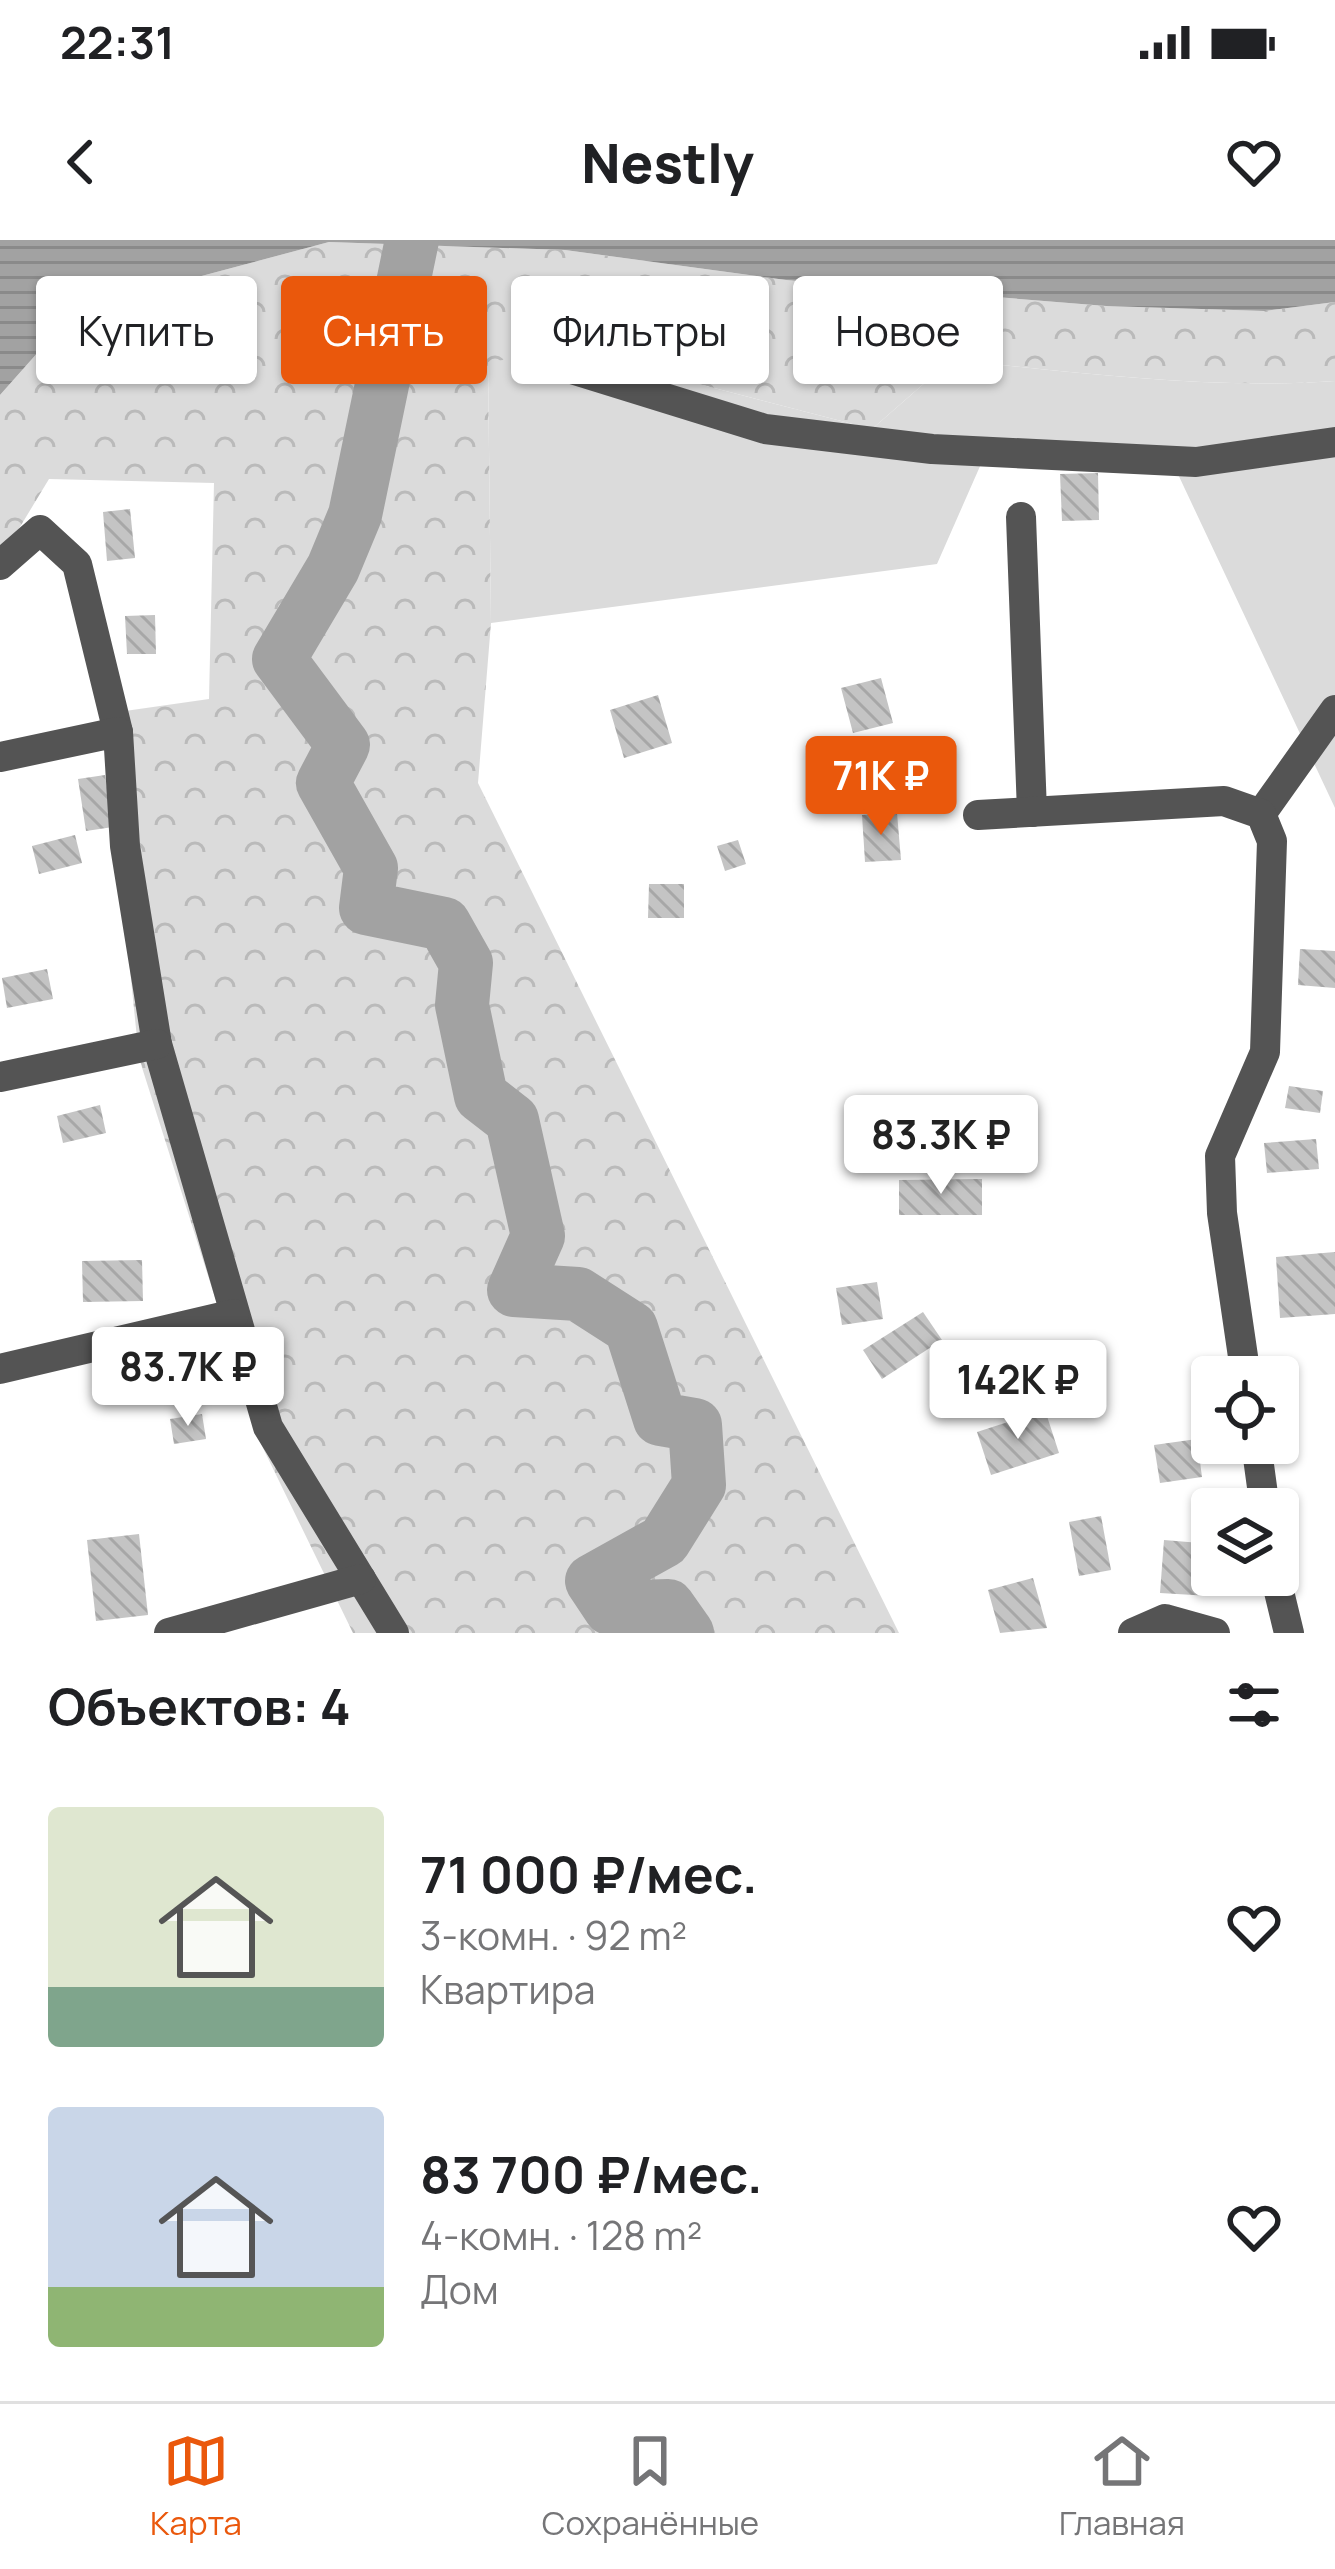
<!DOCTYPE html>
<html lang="ru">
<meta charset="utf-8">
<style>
body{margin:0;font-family:Manrope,sans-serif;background:#f2f2f2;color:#202124;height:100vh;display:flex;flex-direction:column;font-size:45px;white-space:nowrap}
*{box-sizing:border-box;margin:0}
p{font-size:39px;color:#757577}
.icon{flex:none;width:66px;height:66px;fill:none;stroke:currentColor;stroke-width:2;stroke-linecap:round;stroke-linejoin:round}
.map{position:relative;height:1393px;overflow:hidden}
.details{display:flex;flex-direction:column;background:#fff;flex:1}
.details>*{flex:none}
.top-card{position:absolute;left:36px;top:36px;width:1263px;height:108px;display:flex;gap:24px}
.tools{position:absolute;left:1191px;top:1116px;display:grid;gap:24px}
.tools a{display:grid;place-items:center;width:108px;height:108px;border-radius:12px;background:#fff;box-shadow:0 3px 9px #0004;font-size:60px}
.price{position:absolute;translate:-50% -102px;padding:0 27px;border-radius:12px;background:#fff;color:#222;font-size:39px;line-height:78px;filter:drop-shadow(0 3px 6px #0008)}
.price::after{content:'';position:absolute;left:50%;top:72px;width:36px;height:27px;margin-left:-18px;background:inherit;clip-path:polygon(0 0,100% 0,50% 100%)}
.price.on{background:#ea580c;color:#fff}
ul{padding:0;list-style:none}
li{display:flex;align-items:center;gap:36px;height:300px;padding:0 48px}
li span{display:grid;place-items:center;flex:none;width:336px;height:240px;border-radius:12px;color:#555}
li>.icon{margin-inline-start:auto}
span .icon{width:144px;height:144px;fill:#fffc;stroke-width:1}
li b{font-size:51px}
h2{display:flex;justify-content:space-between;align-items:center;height:144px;padding:0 48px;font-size:51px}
.tag{padding:0 42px;border-radius:12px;background:#fff;box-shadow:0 3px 9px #0004;font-size:42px;line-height:108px}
.tag.on{background:#ea580c;color:#fff}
.status{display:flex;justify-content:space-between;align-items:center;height:84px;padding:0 60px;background:#fff;direction:ltr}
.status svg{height:33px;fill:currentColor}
header{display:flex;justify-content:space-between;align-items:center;height:156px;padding:0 48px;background:#fff;font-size:54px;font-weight:800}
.menu{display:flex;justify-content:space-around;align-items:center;height:168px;border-top:3px solid #e0e0e0;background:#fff;font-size:33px;color:#757577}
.menu a{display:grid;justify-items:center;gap:6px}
.menu .on{color:#ea580c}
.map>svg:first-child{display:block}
.green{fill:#dbdbdb}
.forest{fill:url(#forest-crowns)}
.water{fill:url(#water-rules)}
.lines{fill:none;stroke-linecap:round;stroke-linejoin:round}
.river{stroke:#a2a2a2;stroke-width:54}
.building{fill:url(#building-back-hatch)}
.minor{stroke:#545454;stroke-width:30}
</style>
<div class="status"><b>22:31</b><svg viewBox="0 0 49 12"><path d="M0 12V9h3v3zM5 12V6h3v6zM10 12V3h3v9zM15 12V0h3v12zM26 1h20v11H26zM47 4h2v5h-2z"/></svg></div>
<header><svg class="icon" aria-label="back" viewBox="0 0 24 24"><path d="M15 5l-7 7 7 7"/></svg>Nestly<svg class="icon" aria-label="heart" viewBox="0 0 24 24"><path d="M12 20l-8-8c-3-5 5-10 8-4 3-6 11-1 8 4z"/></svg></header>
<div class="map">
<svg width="1335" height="1393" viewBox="0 0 1335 1393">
<defs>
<pattern id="forest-crowns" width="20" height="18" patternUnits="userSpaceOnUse" patternTransform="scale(3)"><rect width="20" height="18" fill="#dbdbdb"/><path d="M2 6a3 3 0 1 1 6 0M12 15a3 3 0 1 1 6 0" fill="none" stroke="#bababa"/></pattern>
<pattern id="water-rules" width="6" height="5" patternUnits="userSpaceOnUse" patternTransform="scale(3)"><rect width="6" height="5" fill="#a2a2a2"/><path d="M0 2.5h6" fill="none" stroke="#8a8a8a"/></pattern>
<pattern id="building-back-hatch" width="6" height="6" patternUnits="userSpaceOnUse" patternTransform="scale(3)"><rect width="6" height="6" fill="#c4c4c4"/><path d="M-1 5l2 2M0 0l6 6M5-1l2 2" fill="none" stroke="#a7a7a7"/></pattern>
</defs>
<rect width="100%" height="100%" fill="#fff"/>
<path class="green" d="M 572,111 L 872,189 L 951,120 C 1078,132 1207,150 1335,141 L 1335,568 L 1176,230 L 981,224 L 937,324 L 491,383 L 488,121 Z"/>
<path class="forest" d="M 329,2 L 565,10 L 786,40 L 1106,66 L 1265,71 L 1335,62 L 1335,141 C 1207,150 1078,132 951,120 L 872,189 L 572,111 L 488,122 L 491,383 L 478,543 L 899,1393 L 353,1393 L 262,1206 L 139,818 L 104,474 L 209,459 L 214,243 L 49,239 L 0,320 L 0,155 L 48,101 L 179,42 Z"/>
<path class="water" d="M 0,0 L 1335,0 L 1335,62 L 1265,71 L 1106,66 L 786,40 L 565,10 L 329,2 L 179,42 L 48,101 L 0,155 Z"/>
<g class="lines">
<path class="river" d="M 412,0 L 355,275 L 333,328 L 279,419 L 343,505 L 323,543 L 371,628 L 366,668 L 444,684 L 466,723 L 462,765 L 481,856 L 512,880 L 538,996 L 514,1050 L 578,1054 L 631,1088 L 660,1179 L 695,1185 L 699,1245 L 664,1301 L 592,1341 L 610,1368 L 668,1366 L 687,1393"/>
</g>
<g class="building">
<path d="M 1098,233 L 1099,280 L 1062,281 L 1060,234 Z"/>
<path d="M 130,269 L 135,318 L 107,321 L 103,272 Z"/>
<path d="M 155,375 L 156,414 L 127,414 L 125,376 Z"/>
<path d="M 881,438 L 893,483 L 853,493 L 841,448 Z"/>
<path d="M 658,455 L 672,503 L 624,518 L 610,470 Z"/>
<path d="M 105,535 L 113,587 L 86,591 L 78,539 Z"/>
<path d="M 897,573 L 901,620 L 865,622 L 862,575 Z"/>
<path d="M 75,595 L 82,623 L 39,634 L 32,606 Z"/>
<path d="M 738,600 L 746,624 L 725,631 L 717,606 Z"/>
<path d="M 649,644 L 684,644 L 684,678 L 648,678 Z"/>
<path d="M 1300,709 L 1335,711 L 1335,748 L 1298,745 Z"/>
<path d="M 47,729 L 53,759 L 7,768 L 2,738 Z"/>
<path d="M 1289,846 L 1323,851 L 1320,873 L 1285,868 Z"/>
<path d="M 100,865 L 106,893 L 63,903 L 57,876 Z"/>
<path d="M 1316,899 L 1319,929 L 1267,933 L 1264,903 Z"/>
<path d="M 982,939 L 982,975 L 899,975 L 899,940 Z"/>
<path d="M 1335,1012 L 1335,1074 L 1280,1078 L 1276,1017 Z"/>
<path d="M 142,1020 L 143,1061 L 83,1062 L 82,1021 Z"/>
<path d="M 877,1042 L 883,1079 L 842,1085 L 836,1048 Z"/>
<path d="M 923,1072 L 942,1100 L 882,1139 L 863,1110 Z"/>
<path d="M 1045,1170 L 1059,1213 L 991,1235 L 977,1192 Z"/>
<path d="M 202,1174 L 206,1199 L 174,1204 L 170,1179 Z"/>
<path d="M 1197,1199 L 1202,1237 L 1160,1243 L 1154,1205 Z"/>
<path d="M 1101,1276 L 1111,1330 L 1079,1336 L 1069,1282 Z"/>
<path d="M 139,1294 L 148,1375 L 96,1381 L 87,1300 Z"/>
<path d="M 1164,1300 L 1212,1304 L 1210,1356 L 1160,1353 Z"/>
<path d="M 1033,1338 L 1047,1388 L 1000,1393 L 988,1350 Z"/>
</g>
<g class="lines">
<g class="minor">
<path d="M 552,123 L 765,189 L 932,209 L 1196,222 L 1335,202"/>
<path d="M 1021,277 L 1032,572"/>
<path d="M 0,325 L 40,290 L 77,324 L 118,492"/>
<path d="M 0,517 L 118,492 L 125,606 L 157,804 L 268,1187 L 394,1393"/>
<path d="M 1261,574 L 1335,470"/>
<path d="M 978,575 L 1224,561 L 1261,574 L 1272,601 L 1265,812 L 1220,916 L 1222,973 L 1246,1137"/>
<path d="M 0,837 L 157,804"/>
<path d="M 0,1129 L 234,1074"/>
<path d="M 1256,1203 L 1265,1269"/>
<path d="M 1275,1335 L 1289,1393"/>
<path d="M 169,1393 L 361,1339"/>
<path d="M 1133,1393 L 1165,1379 L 1215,1393"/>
</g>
</g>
</svg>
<div class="tools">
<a><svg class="icon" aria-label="locate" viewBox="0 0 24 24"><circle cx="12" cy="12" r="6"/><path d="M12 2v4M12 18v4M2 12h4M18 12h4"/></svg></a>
<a><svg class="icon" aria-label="layers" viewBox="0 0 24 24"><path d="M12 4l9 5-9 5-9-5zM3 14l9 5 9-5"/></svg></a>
</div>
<b class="price on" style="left:881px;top:598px">71K ₽</b>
<b class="price" style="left:941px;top:957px">83.3K ₽</b>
<b class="price" style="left:188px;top:1189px">83.7K ₽</b>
<b class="price" style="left:1018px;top:1202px">142K ₽</b>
<div class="top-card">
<a class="tag">Купить</a>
<a class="tag on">Снять</a>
<a class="tag">Фильтры</a>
<a class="tag">Новое</a>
</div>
</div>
<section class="details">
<h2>Объектов: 4<svg class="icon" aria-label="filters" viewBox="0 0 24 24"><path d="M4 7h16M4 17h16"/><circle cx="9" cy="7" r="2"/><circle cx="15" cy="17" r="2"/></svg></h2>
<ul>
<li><span style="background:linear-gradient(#dfe7d0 75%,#7fa58c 0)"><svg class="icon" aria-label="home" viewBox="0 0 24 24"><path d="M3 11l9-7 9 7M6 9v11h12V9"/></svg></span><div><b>71 000 ₽/мес.</b><p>3-комн. · 92 m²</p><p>Квартира</p></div><svg class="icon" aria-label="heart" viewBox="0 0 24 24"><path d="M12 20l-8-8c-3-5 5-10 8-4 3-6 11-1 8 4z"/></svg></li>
<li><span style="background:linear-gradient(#c9d6e8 75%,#8fb573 0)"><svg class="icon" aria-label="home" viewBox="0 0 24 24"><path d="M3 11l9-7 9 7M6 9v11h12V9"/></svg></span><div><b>83 700 ₽/мес.</b><p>4-комн. · 128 m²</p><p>Дом</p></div><svg class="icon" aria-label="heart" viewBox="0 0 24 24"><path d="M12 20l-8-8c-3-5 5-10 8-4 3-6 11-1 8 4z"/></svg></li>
</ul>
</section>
<nav class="menu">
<a class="on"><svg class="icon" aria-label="map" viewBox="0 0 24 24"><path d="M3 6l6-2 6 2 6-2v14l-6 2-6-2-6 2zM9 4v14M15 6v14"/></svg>Карта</a>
<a><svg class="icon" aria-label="saved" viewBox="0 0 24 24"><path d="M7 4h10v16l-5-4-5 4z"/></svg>Сохранённые</a>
<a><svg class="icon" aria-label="home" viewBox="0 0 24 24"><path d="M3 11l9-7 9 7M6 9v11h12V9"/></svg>Главная</a>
</nav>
